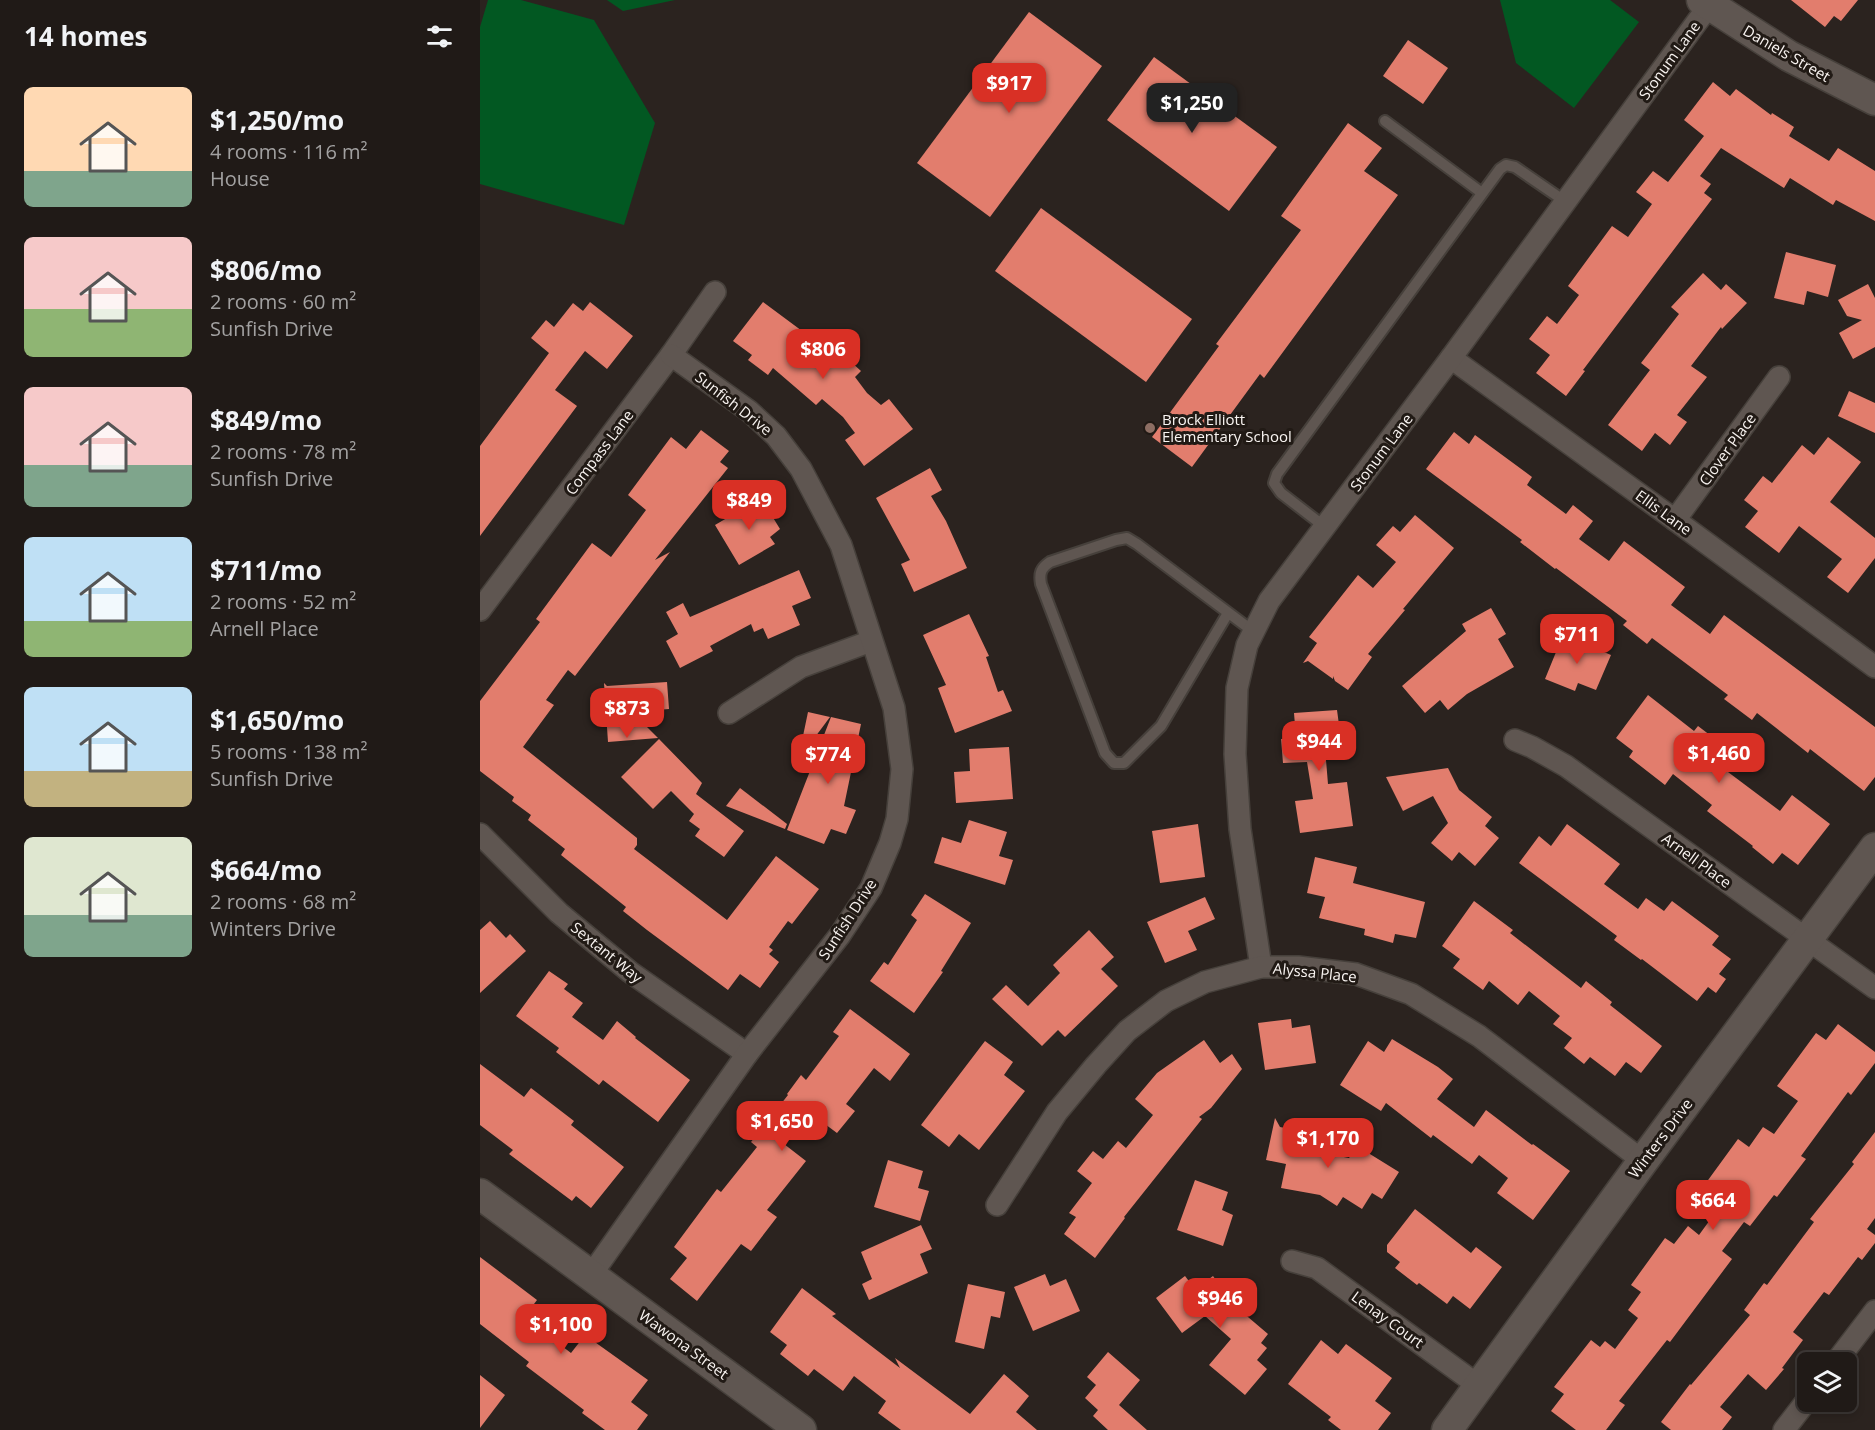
<!DOCTYPE html>
<meta charset="utf-8">
<style>
body{margin:0;font-family:"Open Sans",sans-serif;background:#2d2724;color:#f1f3f6;height:100vh;display:flex;flex-direction:column;font-size:22px;white-space:nowrap}
*{box-sizing:border-box;margin:0}
p{font-size:20px;color:#a2a1a1}
.icon{flex:none;width:33px;height:33px;fill:none;stroke:currentColor;stroke-width:2;stroke-linecap:round;stroke-linejoin:round}
.map{position:relative;flex:1;overflow:hidden}
.side{display:flex;flex-direction:column;background:#201a17;width:480px}
.side>*{flex:none}
.buttons{position:absolute;left:1317px;top:1352px;display:grid;gap:12px}
.buttons a{display:grid;place-items:center;width:60px;height:60px;border-radius:9px;background:#201a17;box-shadow:0 3px 9px #0003,0 0 0 2px #3d3836;font-size:30px}
.price{position:absolute;translate:-50% -51px;padding:0 14px;border-radius:12px;background:#d93025;color:#fff;font-size:20px;line-height:39px;filter:drop-shadow(0 2px 3px #0008)}
.price::after{content:'';position:absolute;left:50%;top:36px;width:18px;height:14px;margin-left:-9px;background:inherit;clip-path:polygon(0 0,100% 0,50% 100%)}
.price.active{background:#222;color:#fff}
ul{padding:0;list-style:none}
li{display:flex;align-items:center;gap:18px;height:150px;padding:0 24px}
li span{display:grid;place-items:center;flex:none;width:168px;height:120px;border-radius:9px;color:#555}
li>.icon{margin-inline-start:auto}
span .icon{width:72px;height:72px;fill:#fffc;stroke-width:1}
li b{font-size:26px}
h2{display:flex;justify-content:space-between;align-items:center;height:72px;padding:0 24px;font-size:26px}
main{display:flex;flex:1;min-height:0}
.map>svg:first-child{display:block}
.green{fill:#025822}
.building{fill:#e27d6d}
.lines{fill:none;stroke-linecap:round;stroke-linejoin:round}
.lane-casing{stroke:#46403b;stroke-width:14}
.street-casing{stroke:#46403b;stroke-width:24}
.secondary-casing{stroke:#46403b;stroke-width:33}
.lane{stroke:#5f5651;stroke-width:10}
.street{stroke:#5f5651;stroke-width:21}
.secondary{stroke:#5f5651;stroke-width:30}
.education-dot{fill:#8d6e63;stroke:#211a15;stroke-width:2}
.labels{text-anchor:middle;dominant-baseline:central;stroke-width:6;stroke-linejoin:round;paint-order:stroke}
.street-label{font-size:15px;fill:#f9f4f1;stroke:#211a15}
.poi-label{font-size:15px;fill:#f9f4f1;stroke:#211a15;text-anchor:start}
</style>
<main>
<section class="side">
<h2>14 homes<svg class="icon" aria-label="filters" viewBox="0 0 24 24"><path d="M4 7h16M4 17h16"/><circle cx="9" cy="7" r="2"/><circle cx="15" cy="17" r="2"/></svg></h2>
<ul>
<li><span style="background:linear-gradient(#ffd9b3 70%,#7fa58c 0)"><svg class="icon" aria-label="home" viewBox="0 0 24 24"><path d="M3 11l9-7 9 7M6 9v11h12V9"/></svg></span><div><b>$1,250/mo</b><p>4 rooms · 116 m²</p><p>House</p></div></li>
<li><span style="background:linear-gradient(#f6c9c9 60%,#8fb573 0)"><svg class="icon" aria-label="home" viewBox="0 0 24 24"><path d="M3 11l9-7 9 7M6 9v11h12V9"/></svg></span><div><b>$806/mo</b><p>2 rooms · 60 m²</p><p>Sunfish Drive</p></div></li>
<li><span style="background:linear-gradient(#f6c9c9 65%,#7fa58c 0)"><svg class="icon" aria-label="home" viewBox="0 0 24 24"><path d="M3 11l9-7 9 7M6 9v11h12V9"/></svg></span><div><b>$849/mo</b><p>2 rooms · 78 m²</p><p>Sunfish Drive</p></div></li>
<li><span style="background:linear-gradient(#bfe0f5 70%,#8fb573 0)"><svg class="icon" aria-label="home" viewBox="0 0 24 24"><path d="M3 11l9-7 9 7M6 9v11h12V9"/></svg></span><div><b>$711/mo</b><p>2 rooms · 52 m²</p><p>Arnell Place</p></div></li>
<li><span style="background:linear-gradient(#bfe0f5 70%,#c2b280 0)"><svg class="icon" aria-label="home" viewBox="0 0 24 24"><path d="M3 11l9-7 9 7M6 9v11h12V9"/></svg></span><div><b>$1,650/mo</b><p>5 rooms · 138 m²</p><p>Sunfish Drive</p></div></li>
<li><span style="background:linear-gradient(#dfe7d0 65%,#7fa58c 0)"><svg class="icon" aria-label="home" viewBox="0 0 24 24"><path d="M3 11l9-7 9 7M6 9v11h12V9"/></svg></span><div><b>$664/mo</b><p>2 rooms · 68 m²</p><p>Winters Drive</p></div></li>
</ul>
</section>
<div class="map">
<svg width="1395" height="1430" viewBox="0 0 1395 1430">
<rect width="100%" height="100%" fill="#2b231f"/>
<g class="green">
<path d="M 8,0 L 41,0 L 114,20 L 175,123 L 144,225 L 0,184 L 0,27 Z"/>
<path d="M 127,0 L 195,0 L 143,11 Z"/>
<path d="M 1020,0 L 1130,0 L 1159,22 L 1094,108 L 1036,63 Z"/>
</g>
<g class="building">
<path d="M 1311,0 L 1378,0 L 1361,21 L 1354,16 L 1345,27 Z"/>
<path d="M 549,12 L 622,66 L 510,217 L 437,163 Z"/>
<path d="M 928,40 L 968,68 L 943,104 L 903,76 Z"/>
<path d="M 674,57 L 797,147 L 749,211 L 627,120 Z"/>
<path d="M 1233,82 L 1250,96 L 1256,89 L 1291,115 L 1292,113 L 1314,127 L 1309,136 L 1349,161 L 1358,148 L 1395,171 L 1395,221 L 1356,200 L 1353,205 L 1310,178 L 1304,188 L 1241,148 L 1220,176 L 1231,184 L 1224,193 L 1232,199 L 1103,370 L 1105,371 L 1086,396 L 1056,373 L 1070,355 L 1049,339 L 1067,316 L 1077,324 L 1099,295 L 1088,286 L 1132,226 L 1148,237 L 1172,204 L 1156,192 L 1173,171 L 1188,182 L 1224,136 L 1204,120 Z"/>
<path d="M 868,123 L 902,148 L 884,171 L 918,195 L 784,378 L 780,374 L 712,467 L 672,437 L 739,346 L 736,344 L 821,230 L 801,216 Z"/>
<path d="M 561,208 L 712,319 L 666,382 L 515,271 Z"/>
<path d="M 1306,252 L 1356,265 L 1348,297 L 1327,291 L 1324,305 L 1294,298 Z"/>
<path d="M 1223,273 L 1241,290 L 1246,284 L 1267,303 L 1242,329 L 1241,327 L 1211,366 L 1227,377 L 1197,415 L 1207,422 L 1190,445 L 1175,433 L 1162,451 L 1128,425 L 1170,370 L 1161,363 L 1199,314 L 1191,307 Z"/>
<path d="M 1388,284 L 1395,298 L 1395,347 L 1373,359 L 1359,333 L 1382,320 L 1367,316 L 1358,300 Z"/>
<path d="M 110,302 L 153,336 L 127,369 L 105,351 L 75,390 L 97,406 L 0,536 L 0,446 L 69,353 L 51,338 L 66,320 L 74,327 L 93,303 L 103,311 Z"/>
<path d="M 283,302 L 345,348 L 350,343 L 381,371 L 375,377 L 387,393 L 401,405 L 409,399 L 433,429 L 384,466 L 365,440 L 375,433 L 363,417 L 342,399 L 336,405 L 293,368 L 288,375 L 268,360 L 272,355 L 253,341 Z"/>
<path d="M 1369,391 L 1395,403 L 1395,433 L 1358,416 Z"/>
<path d="M 221,430 L 249,451 L 240,462 L 248,468 L 175,560 L 190,552 L 95,676 L 88,670 L 66,700 L 74,705 L 43,747 L 157,838 L 157,845 L 154,849 L 247,920 L 296,856 L 339,889 L 312,924 L 308,921 L 289,947 L 293,950 L 289,954 L 299,962 L 280,988 L 260,974 L 248,990 L 167,930 L 143,911 L 146,907 L 81,855 L 85,849 L 48,820 L 51,815 L 32,801 L 34,797 L 0,771 L 0,701 L 60,622 L 56,619 L 112,543 L 131,557 L 166,510 L 148,495 L 191,437 L 206,449 Z"/>
<path d="M 974,432 L 989,444 L 995,435 L 1052,477 L 1047,485 L 1086,514 L 1093,505 L 1113,521 L 1099,539 L 1129,561 L 1144,541 L 1205,587 L 1191,605 L 1230,634 L 1244,615 L 1395,727 L 1395,777 L 1384,791 L 1330,749 L 1328,753 L 1277,713 L 1272,720 L 1244,699 L 1248,695 L 1172,638 L 1167,644 L 1143,625 L 1147,621 L 1076,568 L 1075,569 L 1040,542 L 1042,540 L 946,469 Z"/>
<path d="M 1348,437 L 1381,462 L 1350,502 L 1395,538 L 1395,558 L 1368,593 L 1347,577 L 1362,559 L 1319,526 L 1299,553 L 1265,527 L 1278,511 L 1264,500 L 1283,476 L 1292,483 L 1322,445 L 1334,455 Z"/>
<path d="M 450,468 L 462,490 L 451,496 L 466,521 L 487,568 L 434,592 L 421,564 L 430,560 L 396,498 Z"/>
<path d="M 281,498 L 300,529 L 290,537 L 295,544 L 259,565 L 235,525 Z"/>
<path d="M 935,515 L 974,548 L 923,609 L 925,610 L 888,654 L 892,657 L 868,690 L 855,681 L 853,676 L 853,679 L 828,661 L 823,663 L 837,643 L 829,637 L 878,575 L 893,588 L 916,562 L 896,545 L 913,526 L 920,532 Z"/>
<path d="M 319,570 L 331,598 L 312,606 L 320,625 L 288,639 L 283,628 L 274,632 L 271,624 L 230,646 L 233,651 L 200,668 L 186,641 L 198,634 L 186,612 L 203,603 L 210,617 Z"/>
<path d="M 1011,608 L 1026,634 L 1018,639 L 1034,667 L 987,694 L 968,710 L 960,700 L 945,713 L 922,686 L 986,631 L 982,624 Z"/>
<path d="M 489,614 L 509,656 L 506,657 L 518,692 L 523,690 L 532,711 L 475,733 L 458,688 L 466,685 L 443,635 Z"/>
<path d="M 1083,635 L 1131,655 L 1116,690 L 1098,683 L 1095,691 L 1065,679 Z"/>
<path d="M 187,682 L 189,709 L 152,712 L 178,738 L 128,742 L 124,683 L 127,686 Z"/>
<path d="M 1168,695 L 1214,731 L 1218,726 L 1243,745 L 1232,760 L 1300,811 L 1312,795 L 1350,824 L 1318,865 L 1302,853 L 1293,864 L 1272,847 L 1273,846 L 1227,811 L 1232,805 L 1193,774 L 1185,785 L 1149,757 L 1153,751 L 1136,738 Z"/>
<path d="M 857,710 L 862,747 L 845,748 L 848,784 L 867,782 L 873,826 L 820,833 L 815,801 L 833,799 L 827,762 L 803,763 L 801,739 L 816,738 L 814,713 Z"/>
<path d="M 328,712 L 350,717 L 318,760 Z"/>
<path d="M 351,717 L 381,724 L 364,806 L 376,810 L 366,834 L 351,829 L 344,844 L 307,830 Z"/>
<path d="M 179,739 L 222,783 L 216,794 L 264,831 L 244,857 L 215,836 L 220,829 L 209,821 L 214,814 L 191,791 L 173,809 L 141,777 Z"/>
<path d="M 529,747 L 533,799 L 476,803 L 474,772 L 490,771 L 489,749 Z"/>
<path d="M 968,768 L 979,790 L 1012,817 L 1005,826 L 1019,838 L 995,866 L 979,852 L 972,861 L 951,843 L 968,823 L 953,796 L 923,811 L 906,777 Z"/>
<path d="M 260,788 L 307,824 L 305,829 L 246,806 Z"/>
<path d="M 489,820 L 527,832 L 519,856 L 533,860 L 525,885 L 454,863 L 462,837 L 481,843 Z"/>
<path d="M 718,824 L 725,877 L 680,883 L 672,831 Z"/>
<path d="M 1087,824 L 1140,864 L 1124,884 L 1158,909 L 1166,898 L 1184,911 L 1192,901 L 1239,936 L 1232,945 L 1251,959 L 1239,974 L 1246,979 L 1236,993 L 1228,987 L 1217,1001 L 1162,959 L 1161,960 L 1134,940 L 1137,936 L 1039,863 L 1059,836 L 1071,846 Z"/>
<path d="M 835,857 L 877,867 L 873,883 L 945,902 L 936,938 L 915,934 L 913,943 L 884,935 L 885,929 L 839,918 L 845,897 L 827,893 Z"/>
<path d="M 445,894 L 491,923 L 461,971 L 463,972 L 434,1013 L 390,981 L 404,962 L 408,965 L 437,920 L 431,915 Z"/>
<path d="M 725,897 L 735,919 L 708,931 L 717,950 L 685,963 L 667,922 Z"/>
<path d="M 994,901 L 1033,930 L 1030,933 L 1101,988 L 1106,981 L 1132,1002 L 1130,1005 L 1182,1046 L 1161,1073 L 1146,1062 L 1135,1076 L 1110,1057 L 1104,1064 L 1084,1048 L 1092,1038 L 1073,1024 L 1080,1016 L 1049,991 L 1038,1005 L 1009,981 L 1003,990 L 973,968 L 980,959 L 962,946 Z"/>
<path d="M 10,921 L 26,938 L 30,934 L 46,951 L 0,993 L 0,930 Z"/>
<path d="M 609,930 L 634,957 L 621,969 L 638,986 L 585,1037 L 578,1030 L 562,1046 L 512,999 L 526,985 L 548,1006 L 580,973 L 573,965 Z"/>
<path d="M 69,971 L 88,984 L 84,989 L 103,1003 L 92,1017 L 123,1040 L 137,1021 L 156,1037 L 155,1038 L 210,1080 L 178,1122 L 123,1080 L 119,1085 L 76,1052 L 79,1048 L 36,1016 Z"/>
<path d="M 370,1009 L 430,1054 L 410,1081 L 394,1068 L 366,1104 L 375,1111 L 357,1133 L 330,1113 L 304,1144 L 326,1161 L 287,1210 L 297,1217 L 271,1251 L 261,1244 L 217,1301 L 190,1279 L 207,1258 L 194,1247 L 237,1189 L 241,1192 L 277,1147 L 271,1142 L 308,1095 L 307,1094 L 321,1075 L 326,1080 L 359,1036 L 353,1032 Z"/>
<path d="M 811,1019 L 812,1028 L 830,1025 L 836,1063 L 785,1070 L 778,1023 Z"/>
<path d="M 1358,1024 L 1395,1052 L 1395,1063 L 1371,1095 L 1368,1092 L 1321,1156 L 1326,1159 L 1297,1197 L 1294,1195 L 1270,1226 L 1264,1222 L 1242,1251 L 1252,1259 L 1190,1342 L 1187,1340 L 1139,1401 L 1145,1405 L 1126,1430 L 1096,1430 L 1071,1411 L 1084,1394 L 1074,1387 L 1111,1340 L 1120,1347 L 1125,1341 L 1135,1349 L 1158,1318 L 1148,1310 L 1161,1292 L 1151,1285 L 1185,1238 L 1194,1244 L 1208,1226 L 1219,1235 L 1243,1202 L 1223,1187 L 1258,1139 L 1269,1147 L 1283,1127 L 1294,1134 L 1318,1101 L 1297,1086 L 1336,1033 L 1346,1040 Z"/>
<path d="M 912,1039 L 958,1067 L 973,1079 L 957,1099 L 994,1127 L 1006,1110 L 1052,1145 L 1053,1144 L 1090,1171 L 1053,1220 L 1017,1193 L 1028,1178 L 999,1155 L 992,1164 L 953,1135 L 951,1138 L 906,1103 L 901,1111 L 860,1085 L 888,1041 L 904,1052 Z"/>
<path d="M 724,1040 L 740,1063 L 752,1054 L 762,1069 L 731,1108 L 719,1117 L 722,1119 L 644,1217 L 645,1218 L 615,1258 L 584,1234 L 596,1217 L 589,1213 L 612,1183 L 597,1171 L 613,1151 L 623,1159 L 638,1141 L 646,1148 L 673,1115 L 655,1099 L 677,1073 Z"/>
<path d="M 505,1041 L 533,1062 L 524,1075 L 545,1091 L 499,1150 L 479,1134 L 469,1147 L 441,1125 Z"/>
<path d="M 0,1064 L 44,1097 L 51,1088 L 94,1121 L 91,1125 L 144,1167 L 111,1208 L 96,1196 L 92,1201 L 29,1154 L 33,1150 L 0,1125 Z"/>
<path d="M 795,1118 L 800,1127 L 835,1134 L 832,1151 L 869,1158 L 877,1146 L 919,1172 L 902,1199 L 892,1193 L 882,1209 L 863,1197 L 857,1206 L 840,1195 L 801,1188 L 806,1164 L 786,1160 Z"/>
<path d="M 1395,1132 L 1395,1218 L 1387,1229 L 1395,1235 L 1395,1243 L 1382,1260 L 1378,1257 L 1349,1295 L 1344,1292 L 1313,1332 L 1323,1340 L 1302,1368 L 1304,1369 L 1286,1390 L 1268,1374 L 1240,1407 L 1252,1417 L 1242,1430 L 1191,1430 L 1181,1422 L 1210,1384 L 1211,1385 L 1270,1315 L 1264,1310 L 1284,1283 L 1287,1285 L 1334,1222 L 1330,1219 L 1374,1164 L 1372,1162 Z"/>
<path d="M 408,1160 L 443,1171 L 438,1188 L 449,1191 L 440,1221 L 394,1207 Z"/>
<path d="M 715,1180 L 748,1192 L 742,1210 L 753,1215 L 743,1246 L 697,1230 Z"/>
<path d="M 935,1209 L 991,1253 L 996,1247 L 1022,1267 L 990,1309 L 973,1296 L 967,1304 L 939,1283 L 937,1285 L 915,1268 L 920,1262 L 907,1252 L 907,1245 Z"/>
<path d="M 441,1225 L 452,1249 L 440,1254 L 448,1273 L 389,1300 L 382,1284 L 392,1279 L 381,1252 Z"/>
<path d="M 0,1257 L 57,1300 L 54,1304 L 72,1318 L 62,1331 L 91,1353 L 105,1335 L 168,1380 L 151,1402 L 168,1415 L 157,1430 L 125,1430 L 102,1413 L 104,1410 L 46,1366 L 49,1362 L 0,1324 Z"/>
<path d="M 565,1274 L 570,1286 L 586,1279 L 600,1311 L 553,1331 L 534,1287 Z"/>
<path d="M 705,1276 L 715,1289 L 733,1276 L 755,1306 L 788,1334 L 781,1343 L 787,1348 L 777,1360 L 787,1369 L 765,1395 L 729,1365 L 751,1339 L 725,1316 L 702,1333 L 676,1298 Z"/>
<path d="M 488,1284 L 525,1292 L 520,1318 L 511,1316 L 504,1349 L 475,1342 Z"/>
<path d="M 322,1288 L 356,1314 L 352,1316 L 420,1368 L 415,1358 L 490,1414 L 524,1374 L 549,1396 L 536,1412 L 557,1430 L 421,1430 L 398,1413 L 406,1401 L 374,1376 L 363,1391 L 334,1369 L 328,1376 L 300,1354 L 307,1345 L 290,1332 Z"/>
<path d="M 841,1340 L 858,1354 L 866,1344 L 912,1378 L 895,1401 L 911,1413 L 898,1430 L 861,1430 L 848,1420 L 851,1417 L 808,1384 Z"/>
<path d="M 628,1352 L 660,1380 L 639,1405 L 667,1430 L 628,1430 L 613,1416 L 618,1410 L 605,1398 L 616,1385 L 607,1377 Z"/>
<path d="M 0,1375 L 25,1395 L 0,1428 Z"/>
</g>
<g class="lines">
<g class="lane-casing">
<g id="lane">
<path d="M 905,121 L 1002,193"/>
<path d="M 845,527 L 801,493 L 794,483 L 797,474 L 1020,169 L 1026,165 L 1035,167 L 1086,202"/>
<path d="M 748,613 L 681,726 L 644,763 L 634,763 L 625,753 L 561,584 C 559,573 561,568 570,562 L 636,540 L 647,538 L 657,544 L 774,632"/>
</g>
</g>
<g class="street-casing">
<g id="street">
<path d="M 971,358 L 1195,520 L 1395,667"/>
<path d="M 1195,520 L 1299,377"/>
<path d="M 0,610 L 191,355 L 235,292"/>
<path d="M 249,713 L 321,667 L 391,641"/>
<path d="M 1035,740 L 1052,747 L 1086,766 L 1395,988"/>
<path d="M 0,834 L 79,913 L 150,972 L 267,1054"/>
<path d="M 781,967 L 760,829 L 755,754 L 757,688 L 767,645 L 789,601 L 971,358 L 1233,0"/>
<path d="M 517,1205 L 577,1112 L 616,1065 L 647,1031 L 686,1001 L 725,982 L 781,967 L 818,967 L 876,974 L 931,994 L 999,1036 L 1163,1161"/>
<path d="M 812,1261 L 837,1268 L 999,1386"/>
<path d="M 111,1275 L 267,1054 L 360,935 L 391,888 L 410,843 L 417,819 L 422,769 L 414,708 L 361,545 L 321,469 L 296,436 L 269,411 L 191,355"/>
<path d="M 1356,1362 L 1395,1311"/>
<path d="M 1304,1430 L 1328,1399"/>
</g>
</g>
<g class="secondary-casing">
<g id="secondary">
<path d="M 1222,0 L 1309,56 L 1395,100"/>
<path d="M 0,1194 L 321,1430"/>
<path d="M 967,1430 L 1163,1161 L 1395,848"/>
</g>
</g>
<use href="#lane" class="lane"/>
<use href="#street" class="street"/>
<use href="#secondary" class="secondary"/>
</g>
<circle class="education-dot" cx="670" cy="428" r="6"/>
<g class="labels">
<g class="street-label">
<text transform="translate(1307 53) rotate(30)">Daniels Street</text>
<text transform="translate(1189 60) rotate(-54)">Stonum Lane</text>
<text transform="translate(254 403) rotate(38)">Sunfish Drive</text>
<text transform="translate(1247 449) rotate(-54)">Clover Place</text>
<text transform="translate(119 452) rotate(-53)">Compass Lane</text>
<text transform="translate(901 452) rotate(-53)">Stonum Lane</text>
<text transform="translate(1184 512) rotate(36)">Ellis Lane</text>
<text transform="translate(1217 860) rotate(36)">Arnell Place</text>
<text transform="translate(367 919) rotate(-57)">Sunfish Drive</text>
<text transform="translate(127 952) rotate(39)">Sextant Way</text>
<text transform="translate(835 972) rotate(6)">Alyssa Place</text>
<text transform="translate(1180 1138) rotate(-53)">Winters Drive</text>
<text transform="translate(908 1319) rotate(36)">Lenay Court</text>
<text transform="translate(204 1344) rotate(36)">Wawona Street</text>
</g>
<g class="poi-label">
<text x="682" y="419">Brock Elliott<tspan x="682" dy="17">Elementary School</tspan></text>
</g>
</g>
</svg>
<div class="buttons">
<a><svg class="icon" aria-label="layers" viewBox="0 0 24 24"><path d="M12 4l9 5-9 5-9-5zM3 14l9 5 9-5"/></svg></a>
</div>
<b class="price" style="left:529px;top:114px">$917</b>
<b class="price active" style="left:712px;top:134px">$1,250</b>
<b class="price" style="left:343px;top:380px">$806</b>
<b class="price" style="left:269px;top:531px">$849</b>
<b class="price" style="left:1097px;top:665px">$711</b>
<b class="price" style="left:147px;top:739px">$873</b>
<b class="price" style="left:839px;top:772px">$944</b>
<b class="price" style="left:1239px;top:784px">$1,460</b>
<b class="price" style="left:348px;top:785px">$774</b>
<b class="price" style="left:302px;top:1152px">$1,650</b>
<b class="price" style="left:848px;top:1169px">$1,170</b>
<b class="price" style="left:1233px;top:1231px">$664</b>
<b class="price" style="left:740px;top:1329px">$946</b>
<b class="price" style="left:81px;top:1355px">$1,100</b>
</div>
</main>
